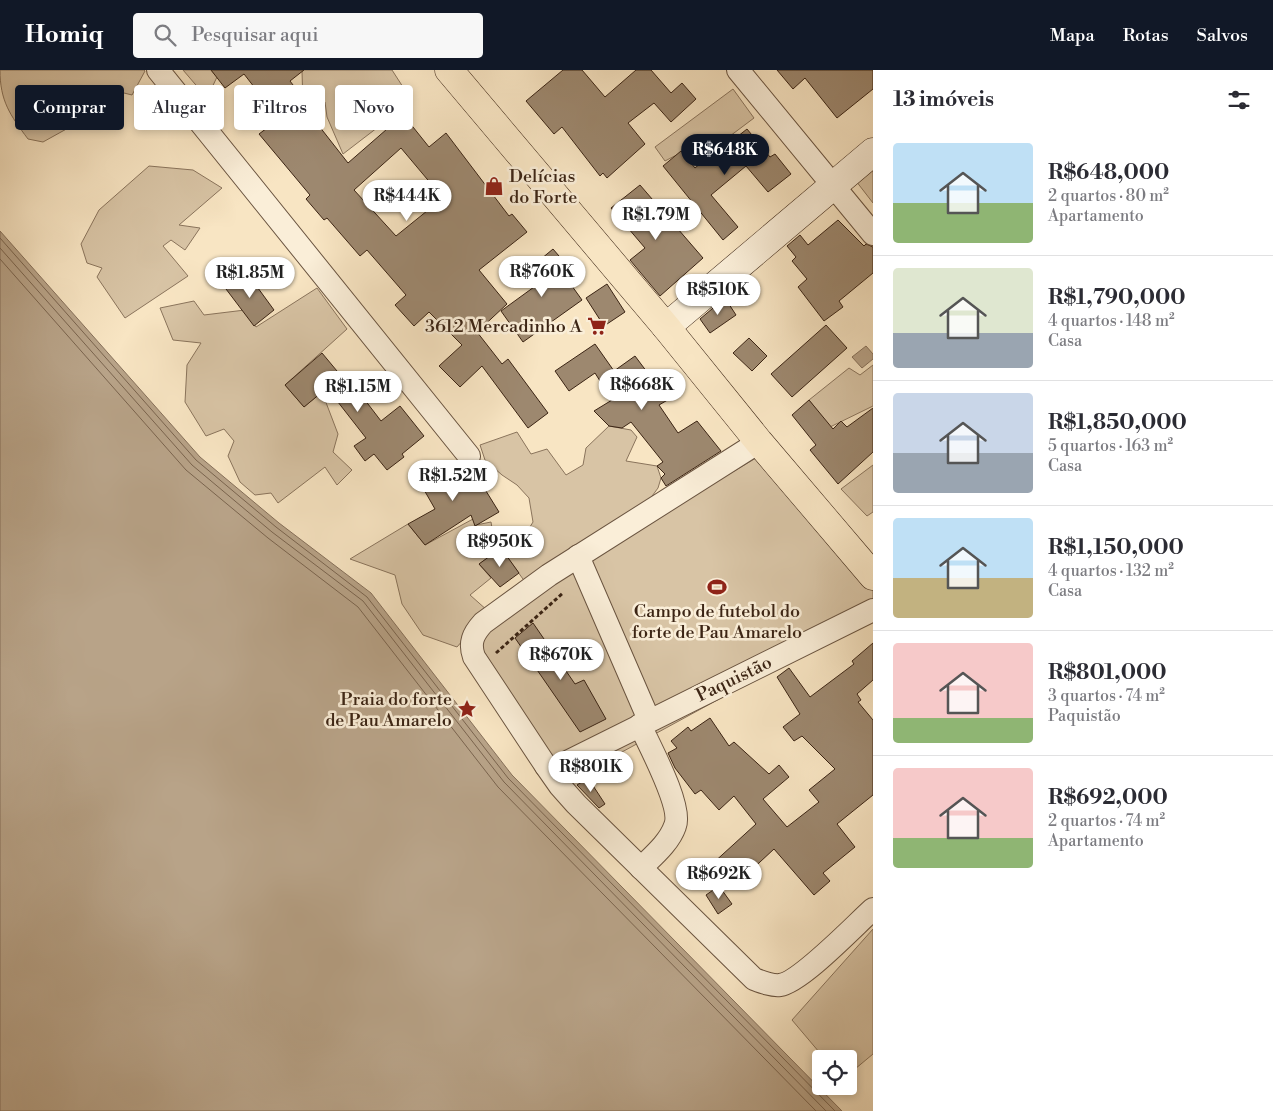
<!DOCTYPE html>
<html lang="pt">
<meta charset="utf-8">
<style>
body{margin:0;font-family:"Libre Bodoni",serif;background:#f7f7f7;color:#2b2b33;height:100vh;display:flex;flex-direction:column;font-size:19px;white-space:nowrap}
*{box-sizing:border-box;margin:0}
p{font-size:16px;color:#7c7c81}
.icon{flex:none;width:28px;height:28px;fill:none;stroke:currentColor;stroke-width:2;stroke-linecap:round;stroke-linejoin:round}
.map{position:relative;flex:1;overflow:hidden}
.drawer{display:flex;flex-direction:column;background:#fff;width:400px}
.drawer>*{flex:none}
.banner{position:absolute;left:15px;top:15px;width:475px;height:45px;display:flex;gap:10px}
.controls{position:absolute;left:812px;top:980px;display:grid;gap:10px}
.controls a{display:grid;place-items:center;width:45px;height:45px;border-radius:5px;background:#fff;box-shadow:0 2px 8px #0003;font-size:25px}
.price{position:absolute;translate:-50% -42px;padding:0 11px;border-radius:18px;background:#fff;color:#222;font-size:16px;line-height:32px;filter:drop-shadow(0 1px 2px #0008)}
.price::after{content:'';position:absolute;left:50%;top:30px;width:15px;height:11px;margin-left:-8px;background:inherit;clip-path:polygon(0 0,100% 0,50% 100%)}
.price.on{background:#111827;color:#fff}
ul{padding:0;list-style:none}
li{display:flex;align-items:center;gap:15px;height:125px;padding:0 20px}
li+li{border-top:1px solid #e1e1e2}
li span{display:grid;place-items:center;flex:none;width:140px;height:100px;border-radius:5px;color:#555}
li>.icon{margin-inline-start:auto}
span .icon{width:60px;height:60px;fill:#fffc;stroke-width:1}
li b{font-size:21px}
h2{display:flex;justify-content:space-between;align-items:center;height:60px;padding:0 20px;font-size:21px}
.pill{padding:0 18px;border-radius:5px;background:#fff;box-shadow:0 2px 8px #0003;font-size:18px;line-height:45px}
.pill.on{background:#111827;color:#fff}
header{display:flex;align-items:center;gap:30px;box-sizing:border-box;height:70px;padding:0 25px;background:#111827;color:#fff}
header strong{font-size:24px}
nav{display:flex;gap:28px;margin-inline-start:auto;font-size:18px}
.search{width:350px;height:45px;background:#f7f7f7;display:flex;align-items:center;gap:12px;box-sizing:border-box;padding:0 18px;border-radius:5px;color:#7c7c81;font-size:19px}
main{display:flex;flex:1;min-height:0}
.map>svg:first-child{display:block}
.green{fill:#d8c4a5;stroke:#8a745c}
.water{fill:#b8a388;stroke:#86705a}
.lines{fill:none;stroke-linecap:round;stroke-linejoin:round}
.shore{stroke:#7a644e;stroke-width:1}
.building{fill:#9d886f;stroke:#3b2414;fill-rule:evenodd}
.street-casing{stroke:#6a5440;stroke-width:24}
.secondary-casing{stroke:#3b2414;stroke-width:29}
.primary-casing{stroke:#3b2414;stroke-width:29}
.path{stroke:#3b2414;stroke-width:3;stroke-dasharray:4 2.5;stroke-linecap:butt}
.street{stroke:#faeed8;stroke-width:22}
.secondary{stroke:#faeed8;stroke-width:28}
.primary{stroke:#f8e5c3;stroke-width:28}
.labels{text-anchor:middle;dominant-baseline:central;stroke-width:5;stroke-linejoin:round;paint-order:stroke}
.poi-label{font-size:18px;fill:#3b2414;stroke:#faeed8;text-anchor:end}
.street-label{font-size:18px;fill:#3b2414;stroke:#faeed8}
</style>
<header>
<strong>Homiq</strong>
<div class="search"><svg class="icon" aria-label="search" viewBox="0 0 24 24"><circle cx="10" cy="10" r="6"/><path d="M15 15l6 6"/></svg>Pesquisar aqui</div>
<nav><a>Mapa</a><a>Rotas</a><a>Salvos</a></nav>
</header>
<main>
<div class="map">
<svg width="873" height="1041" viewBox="0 0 873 1041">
<rect width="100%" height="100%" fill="#f8e5c3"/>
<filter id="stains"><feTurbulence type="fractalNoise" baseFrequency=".004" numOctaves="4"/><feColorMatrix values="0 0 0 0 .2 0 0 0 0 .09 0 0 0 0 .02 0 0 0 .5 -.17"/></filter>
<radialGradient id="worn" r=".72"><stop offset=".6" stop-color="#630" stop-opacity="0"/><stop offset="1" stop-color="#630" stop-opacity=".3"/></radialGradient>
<g class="green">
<path d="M 0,0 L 144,0 L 145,1 L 132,25 L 120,22 L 106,37 L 43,72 L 28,69 C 10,45 0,31 0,0 Z"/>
<path d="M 183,0 L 211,0 L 217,7 L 207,28 Z"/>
<path d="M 304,0 L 392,0 L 412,31 L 343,84 L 327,47 L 325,32 L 303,36 L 302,1 Z"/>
<path d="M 733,19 L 754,48 L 694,93 L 688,79 L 665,91 L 655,77 Z"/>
<path d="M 873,95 L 873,133 L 856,111 Z"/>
<path d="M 149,96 L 193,100 L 222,118 L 179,155 L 200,158 L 185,180 L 171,170 L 163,176 L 188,206 L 125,248 L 97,207 L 102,198 L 87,193 L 81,174 L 99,140 Z"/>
<path d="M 317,218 L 347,259 L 285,315 L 304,337 L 322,322 L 338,364 L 333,382 L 352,400 L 337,415 L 325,397 L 278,433 L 271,423 L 255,425 L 240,412 L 228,386 L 234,371 L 224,359 L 206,366 L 185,332 L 187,295 L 201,273 L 173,270 L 160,238 L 194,231 L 204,245 L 245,240 L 256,257 Z"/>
<path d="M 873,295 L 873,336 L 830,357 L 809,330 L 849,298 L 860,305 Z"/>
<path d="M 609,356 L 631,360 L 637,367 L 626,391 L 657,396 L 661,408 L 658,418 L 641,441 L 528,516 L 505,484 L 525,465 L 533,452 L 529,428 L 517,415 L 502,405 L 485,390 L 480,375 L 517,362 L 531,384 L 547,379 L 566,405 L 583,395 L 586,378 Z"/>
<path d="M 761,385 L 873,520 L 873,545 L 567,712 L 474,566 L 540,517 Z"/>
<path d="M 873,395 L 873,442 L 867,446 L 841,419 Z"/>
<path d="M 473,449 L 476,455 L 491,452 L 496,482 L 479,494 L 491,508 L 470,525 L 488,541 L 457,577 L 423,565 L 402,534 L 395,505 L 350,489 L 408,454 L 425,475 Z"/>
<path d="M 873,859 L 873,984 L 849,1004 L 849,989 L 825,989 L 792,950 Z"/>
</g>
<g class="water">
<path d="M 0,161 L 200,387 L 279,453 L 371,523 L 512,705 L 842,1041 L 0,1041 Z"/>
<path d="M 866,276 L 873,284 L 873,289 L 862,298 L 852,287 Z"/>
</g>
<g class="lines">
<g class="shore">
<path d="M 0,168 L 196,390 L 276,457 L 367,527 L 508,708 L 835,1041"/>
<path d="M 0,178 L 192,395 L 272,462 L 363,531 L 504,712 L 826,1041"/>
<path d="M 0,189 L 186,400 L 268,468 L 358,537 L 498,717 L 816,1041"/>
</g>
</g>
<g class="building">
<path d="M 211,0 L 304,0 L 290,11 L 322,53 L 319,56 L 348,93 L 387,59 L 385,56 L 401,42 L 429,77 L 446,63 L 509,146 L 512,144 L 527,162 L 479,200 L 507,234 L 477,262 L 502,294 L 508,289 L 548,343 L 528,358 L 482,296 L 460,317 L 439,296 L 462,275 L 429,242 L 414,256 L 395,235 L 406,225 L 367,180 L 360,186 L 327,148 L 324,150 L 306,129 L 310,125 L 259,64 L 279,49 L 244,4 L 225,18 ZM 401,78 L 443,128 L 396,166 L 354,120 Z"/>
<path d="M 563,0 L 582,0 L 605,27 L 636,0 L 651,0 L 671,23 L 682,13 L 696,29 L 671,52 L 654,33 L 628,53 L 645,74 L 607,108 L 603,103 L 600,106 L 562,57 L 554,64 L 526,31 Z"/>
<path d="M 777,0 L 873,0 L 873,19 L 837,48 L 805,8 L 793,19 Z"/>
<path d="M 747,59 L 770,87 L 775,84 L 791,104 L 768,122 L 746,96 L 711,125 L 738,157 L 723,170 L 663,96 L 681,81 L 695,98 L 721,76 L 723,78 Z"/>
<path d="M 640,115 L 703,188 L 660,226 L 630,190 L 645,178 L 611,138 Z"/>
<path d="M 838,150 L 864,176 L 866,174 L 873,177 L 873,203 L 839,231 L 843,237 L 824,251 L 798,217 L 807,209 L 792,191 L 796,187 L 787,176 L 800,165 L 808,175 Z"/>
<path d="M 553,179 L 565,193 L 559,198 L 582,230 L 523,272 L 501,241 L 534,217 L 523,204 Z"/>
<path d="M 247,203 L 274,240 L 254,256 L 226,219 Z"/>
<path d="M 607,214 L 625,242 L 604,256 L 586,228 Z"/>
<path d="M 725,228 L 736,245 L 710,263 L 700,249 Z"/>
<path d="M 826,255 L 847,278 L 792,327 L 771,304 Z"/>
<path d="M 749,268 L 767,286 L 752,301 L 733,283 Z"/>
<path d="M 595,274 L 614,301 L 635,286 L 656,314 L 661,311 L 671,328 L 659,335 L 678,363 L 697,351 L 721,381 L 666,416 L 661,408 L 665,404 L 657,396 L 663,392 L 631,352 L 622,358 L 609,356 L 594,341 L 612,330 L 595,303 L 569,321 L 555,301 Z"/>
<path d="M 322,283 L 352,319 L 355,317 L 381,351 L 400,336 L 424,366 L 402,384 L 404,387 L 387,400 L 374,384 L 365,391 L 354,376 L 366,368 L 327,318 L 304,337 L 285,315 Z"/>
<path d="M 809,330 L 833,359 L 841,351 L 847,357 L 873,338 L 873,382 L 838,414 L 810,380 L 816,375 L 792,345 Z"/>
<path d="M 449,393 L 457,407 L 480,397 L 491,417 L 486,421 L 499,442 L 475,456 L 471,445 L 425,475 L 408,454 L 435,439 L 419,411 Z"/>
<path d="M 501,478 L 519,503 L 500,517 L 479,494 Z"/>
<path d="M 533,553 L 575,614 L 584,610 L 606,649 L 580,662 L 515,568 Z"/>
<path d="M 873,573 L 873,610 L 857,624 L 861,630 L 858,632 L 873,650 L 873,725 L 837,754 L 855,777 L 823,803 L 830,811 L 814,825 L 774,779 L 732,818 L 711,795 L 756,754 L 734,726 L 719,740 L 701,720 L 695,724 L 675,698 L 668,683 L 677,678 L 671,671 L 688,657 L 691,661 L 710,648 L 729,676 L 734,672 L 769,704 L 779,695 L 789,707 L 763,729 L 787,757 L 819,732 L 809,720 L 835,699 L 802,666 L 794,671 L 783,657 L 800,644 L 777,607 L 789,598 L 810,627 L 854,594 L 852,591 Z"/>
<path d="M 588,708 L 605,734 L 599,738 L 577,715 Z"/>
<path d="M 719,816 L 732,834 L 718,844 L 706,825 Z"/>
</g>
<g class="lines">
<g class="street-casing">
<g id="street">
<path d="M 158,0 L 469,386"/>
<path d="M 738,0 L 873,164"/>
<path d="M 759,372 L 549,505 L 483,553 C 473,564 469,573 474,587 L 542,690 L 546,696 L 555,698 L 873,540"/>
<path d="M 578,486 L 649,650"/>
<path d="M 640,655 C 649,675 683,737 675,756 C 669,773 653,786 641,798"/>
<path d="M 546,696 L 560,716 L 576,734 L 754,909 C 762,912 772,916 780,915 C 801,912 855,855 873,839"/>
</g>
</g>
<g class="secondary-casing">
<path id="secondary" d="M 666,257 L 873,82"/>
</g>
<g class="primary-casing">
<path id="primary" d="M 449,0 L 666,257 L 759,372 L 873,506"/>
</g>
<path class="path" d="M 496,583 L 563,523"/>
<use href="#street" class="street"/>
<use href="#secondary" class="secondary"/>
<use href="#primary" class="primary"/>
</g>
<defs>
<g id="shop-bare" transform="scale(1.5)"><path d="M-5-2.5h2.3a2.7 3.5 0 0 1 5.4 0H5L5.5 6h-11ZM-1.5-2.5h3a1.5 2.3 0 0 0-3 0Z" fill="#8f2418" stroke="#faeed8" stroke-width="2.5" paint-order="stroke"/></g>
<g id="supermarket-bare" transform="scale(1.5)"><path d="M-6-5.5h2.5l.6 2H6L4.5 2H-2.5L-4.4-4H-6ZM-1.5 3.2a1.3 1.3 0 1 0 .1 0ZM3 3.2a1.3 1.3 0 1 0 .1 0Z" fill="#8f2418" stroke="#faeed8" stroke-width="2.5" paint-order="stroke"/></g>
<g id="stadium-bare" transform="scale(1.5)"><path d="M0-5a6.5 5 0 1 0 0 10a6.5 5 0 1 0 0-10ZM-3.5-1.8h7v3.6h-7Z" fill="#8f2418" stroke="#faeed8" stroke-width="2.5" paint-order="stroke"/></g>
<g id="sight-bare" transform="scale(1.5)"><path d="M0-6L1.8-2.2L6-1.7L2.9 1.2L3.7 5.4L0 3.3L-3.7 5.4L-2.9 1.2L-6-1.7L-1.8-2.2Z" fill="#8f2418" stroke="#faeed8" stroke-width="2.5" paint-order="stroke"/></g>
</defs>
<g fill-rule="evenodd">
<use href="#shop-bare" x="494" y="116"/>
<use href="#supermarket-bare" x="597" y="256"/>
<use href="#stadium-bare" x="717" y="517"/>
<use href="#sight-bare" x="467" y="639"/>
</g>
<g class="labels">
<g class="poi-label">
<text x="509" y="106" text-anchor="start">Delícias<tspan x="509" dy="21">do Forte</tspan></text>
<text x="582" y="256">3612 Mercadinho A</text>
<text x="717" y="541" text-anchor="middle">Campo de futebol do<tspan x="717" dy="21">forte de Pau Amarelo</tspan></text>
<text x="452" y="629">Praia do forte<tspan x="452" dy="21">de Pau Amarelo</tspan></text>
</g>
<g class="street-label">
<text transform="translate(734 609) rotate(-26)">Paquistão</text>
</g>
</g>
<rect width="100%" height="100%" filter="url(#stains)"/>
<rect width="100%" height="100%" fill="url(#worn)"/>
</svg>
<div class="controls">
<a><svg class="icon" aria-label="locate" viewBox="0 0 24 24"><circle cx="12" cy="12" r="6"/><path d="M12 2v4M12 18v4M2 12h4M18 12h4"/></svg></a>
</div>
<b class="price on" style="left:725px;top:106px">R$648K</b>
<b class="price" style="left:407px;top:152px">R$444K</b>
<b class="price" style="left:656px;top:171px">R$1.79M</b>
<b class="price" style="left:542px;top:228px">R$760K</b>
<b class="price" style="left:250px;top:229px">R$1.85M</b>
<b class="price" style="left:718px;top:246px">R$510K</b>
<b class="price" style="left:642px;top:341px">R$668K</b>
<b class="price" style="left:358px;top:343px">R$1.15M</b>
<b class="price" style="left:453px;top:432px">R$1.52M</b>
<b class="price" style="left:500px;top:498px">R$950K</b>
<b class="price" style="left:561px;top:611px">R$670K</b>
<b class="price" style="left:591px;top:723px">R$801K</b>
<b class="price" style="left:719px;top:830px">R$692K</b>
<div class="banner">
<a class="pill on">Comprar</a>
<a class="pill">Alugar</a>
<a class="pill">Filtros</a>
<a class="pill">Novo</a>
</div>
</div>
<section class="drawer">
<h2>13 imóveis<svg class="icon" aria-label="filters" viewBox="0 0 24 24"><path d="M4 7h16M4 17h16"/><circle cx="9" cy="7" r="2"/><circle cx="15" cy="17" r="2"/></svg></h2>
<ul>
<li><span style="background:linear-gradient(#bfe0f5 60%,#8fb573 0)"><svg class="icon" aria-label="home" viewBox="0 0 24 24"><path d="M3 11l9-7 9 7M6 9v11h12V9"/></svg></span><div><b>R$648,000</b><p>2 quartos · 80 m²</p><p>Apartamento</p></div></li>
<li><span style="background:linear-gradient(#dfe7d0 65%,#9aa5b1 0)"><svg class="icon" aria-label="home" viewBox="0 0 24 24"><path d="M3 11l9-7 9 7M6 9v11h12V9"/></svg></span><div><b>R$1,790,000</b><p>4 quartos · 148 m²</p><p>Casa</p></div></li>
<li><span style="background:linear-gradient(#c9d6e8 60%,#9aa5b1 0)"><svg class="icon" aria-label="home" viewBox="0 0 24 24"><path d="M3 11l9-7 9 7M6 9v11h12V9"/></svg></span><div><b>R$1,850,000</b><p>5 quartos · 163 m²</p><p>Casa</p></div></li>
<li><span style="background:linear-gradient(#bfe0f5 60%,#c2b280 0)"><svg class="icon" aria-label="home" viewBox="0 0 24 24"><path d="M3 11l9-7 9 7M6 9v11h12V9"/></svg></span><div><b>R$1,150,000</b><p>4 quartos · 132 m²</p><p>Casa</p></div></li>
<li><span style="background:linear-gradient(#f6c9c9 75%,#8fb573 0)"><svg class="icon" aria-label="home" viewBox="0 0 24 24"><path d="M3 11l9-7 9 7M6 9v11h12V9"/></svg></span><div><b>R$801,000</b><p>3 quartos · 74 m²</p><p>Paquistão</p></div></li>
<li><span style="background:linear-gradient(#f6c9c9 70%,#8fb573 0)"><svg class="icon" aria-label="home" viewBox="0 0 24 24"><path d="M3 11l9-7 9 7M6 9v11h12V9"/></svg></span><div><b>R$692,000</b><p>2 quartos · 74 m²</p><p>Apartamento</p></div></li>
</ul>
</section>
</main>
